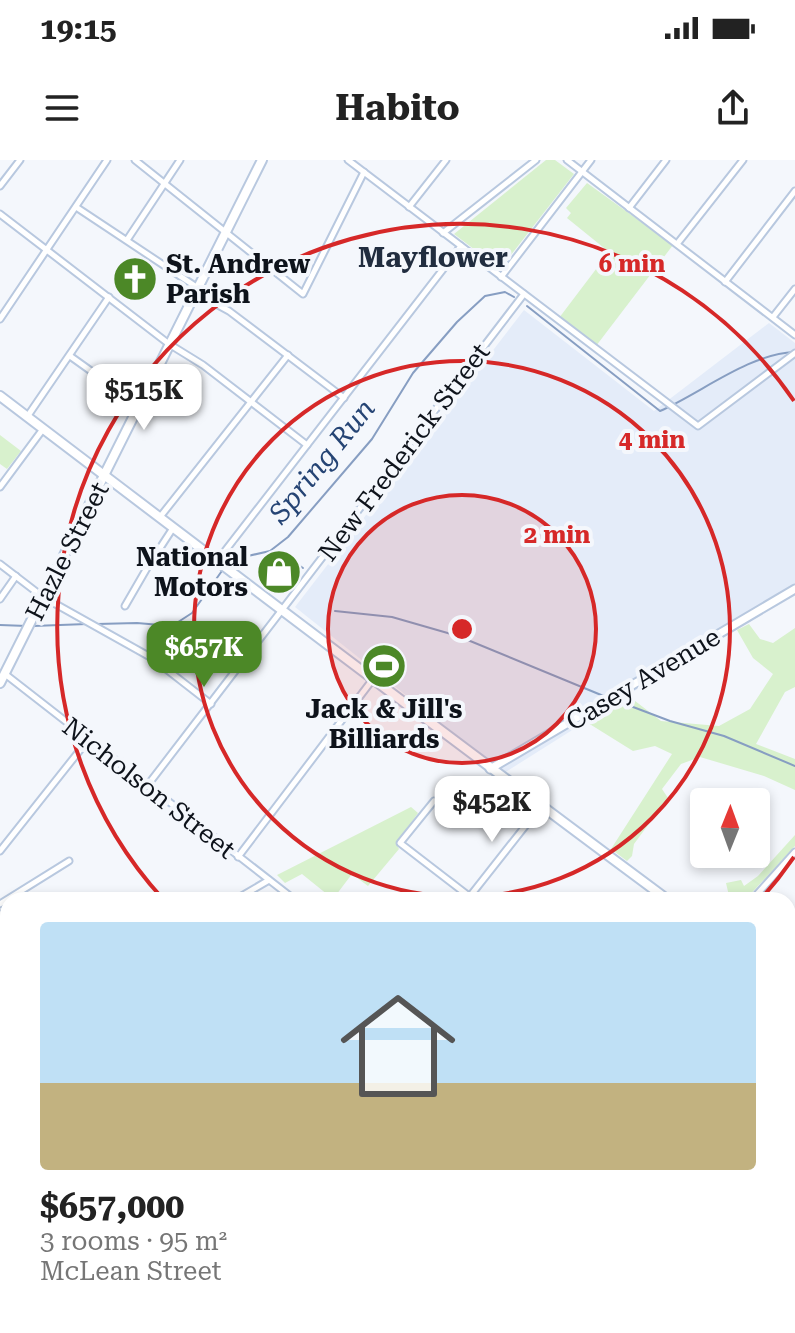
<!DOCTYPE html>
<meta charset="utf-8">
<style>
body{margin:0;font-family:"Roboto Serif",serif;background:#f6f6f6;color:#222;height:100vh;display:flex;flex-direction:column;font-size:30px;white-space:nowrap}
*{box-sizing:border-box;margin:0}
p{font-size:26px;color:#767676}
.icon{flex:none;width:44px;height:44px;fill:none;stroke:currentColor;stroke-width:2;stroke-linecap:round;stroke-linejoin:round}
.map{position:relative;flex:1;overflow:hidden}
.details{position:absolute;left:0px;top:732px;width:796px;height:442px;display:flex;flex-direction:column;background:#fff;border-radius:24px 24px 0 0;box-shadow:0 4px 12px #0003}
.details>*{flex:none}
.needle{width:52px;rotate:1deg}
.buttons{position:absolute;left:690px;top:628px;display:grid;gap:16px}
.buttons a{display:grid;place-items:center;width:80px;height:80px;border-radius:8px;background:#fff;box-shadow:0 4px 12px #0003;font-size:40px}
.price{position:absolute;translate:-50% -68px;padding:0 18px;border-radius:16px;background:#fff;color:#222;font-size:26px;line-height:52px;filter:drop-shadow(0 2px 4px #0008)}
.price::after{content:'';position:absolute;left:50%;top:48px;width:24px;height:18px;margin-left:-12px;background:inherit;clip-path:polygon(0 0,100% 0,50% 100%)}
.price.active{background:#4c8827;color:#fff}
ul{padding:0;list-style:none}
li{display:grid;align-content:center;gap:16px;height:424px;padding:0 40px}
li span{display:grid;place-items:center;height:248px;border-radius:8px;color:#555}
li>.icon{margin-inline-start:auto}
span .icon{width:144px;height:144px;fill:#fffc;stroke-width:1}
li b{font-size:34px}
.status{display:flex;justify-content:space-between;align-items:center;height:56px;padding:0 40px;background:#fff;direction:ltr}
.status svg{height:22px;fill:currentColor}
header{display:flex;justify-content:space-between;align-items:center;height:104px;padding:0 40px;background:#fff;font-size:36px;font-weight:700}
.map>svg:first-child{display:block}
.built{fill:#e4ecf9}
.green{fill:#d8f1cd}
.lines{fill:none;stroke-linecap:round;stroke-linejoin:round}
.stream{stroke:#879ec2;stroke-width:2}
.minor-casing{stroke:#b8c8df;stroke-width:9}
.tertiary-casing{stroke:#b8c8df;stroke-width:11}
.secondary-casing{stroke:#b8c8df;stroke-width:12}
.primary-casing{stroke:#b8c8df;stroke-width:12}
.motorway-casing{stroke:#b8c8df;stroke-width:14}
.minor{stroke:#fff;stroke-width:5}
.tertiary{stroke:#fff;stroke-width:7}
.secondary{stroke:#fff;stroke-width:8}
.primary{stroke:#fff;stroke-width:8}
.motorway{stroke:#fff;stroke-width:10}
.ring{fill:none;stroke:#d62828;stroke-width:4}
.labels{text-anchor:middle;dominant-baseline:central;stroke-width:8;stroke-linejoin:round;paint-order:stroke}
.poi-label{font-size:26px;font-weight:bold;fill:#0e131b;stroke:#f4f7fc;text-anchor:start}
.street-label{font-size:26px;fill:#0e131b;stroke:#f4f7fc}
.neighbourhood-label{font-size:28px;font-weight:bold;fill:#212d3f;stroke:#f4f7fc}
.water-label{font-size:28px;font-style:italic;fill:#254474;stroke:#f4f7fc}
.centre{fill:#d62828;stroke:#f4f7fc;stroke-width:4}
.ring-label{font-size:24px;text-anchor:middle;font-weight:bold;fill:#d62828;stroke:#f4f7fc;stroke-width:8;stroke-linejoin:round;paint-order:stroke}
</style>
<div class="status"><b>19:15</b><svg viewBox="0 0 49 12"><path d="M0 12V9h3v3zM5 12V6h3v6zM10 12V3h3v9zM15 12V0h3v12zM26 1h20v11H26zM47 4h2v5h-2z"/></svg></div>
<header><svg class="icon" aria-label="menu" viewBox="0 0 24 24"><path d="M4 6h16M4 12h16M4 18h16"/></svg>Habito<svg class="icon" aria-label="share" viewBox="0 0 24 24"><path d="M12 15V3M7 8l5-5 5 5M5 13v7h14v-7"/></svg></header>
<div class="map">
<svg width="795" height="1173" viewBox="0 0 795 1173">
<rect width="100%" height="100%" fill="#f4f7fc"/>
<path class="built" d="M 524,150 L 654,251 L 769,163 L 795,183 L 795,435 L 752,457 L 504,613 L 295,447 Z"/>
<g class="green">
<path d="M 546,0 L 555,0 L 574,14 L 500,109 L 454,74 Z"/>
<path d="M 587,23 L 673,85 L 596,186 L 559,158 L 609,92 L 567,58 L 571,53 L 566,48 Z"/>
<path d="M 0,275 L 21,291 L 7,309 L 0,304 Z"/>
<path d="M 749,464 L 760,479 L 773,483 L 795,468 L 795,527 L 785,532 L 756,584 L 795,599 L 795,630 L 764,616 L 700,597 L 681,604 L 662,629 L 668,638 L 634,684 L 632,696 L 627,701 L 611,689 L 672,594 L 655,586 L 633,591 L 588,563 L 630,537 L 661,561 L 719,566 L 750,549 L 773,514 L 753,498 L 737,470 Z"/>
<path d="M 411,647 L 418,653 L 396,684 L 399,689 L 368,726 L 352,714 L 333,739 L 302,714 L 285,723 L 277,715 Z"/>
<path d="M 795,675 L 795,686 L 745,740 L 730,740 L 726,723 L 741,720 L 744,726 L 758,716 Z"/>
<path d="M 795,885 L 795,1042 L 788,1044 L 788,886 Z"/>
<path d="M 795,1069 L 795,1149 L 788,1161 L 788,1076 Z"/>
<path d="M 704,1166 L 785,1166 L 781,1173 L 697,1173 Z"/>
</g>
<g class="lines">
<g class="stream">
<path d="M 527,146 L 660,251 C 701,233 749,194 794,192"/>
<path d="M 271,391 L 288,398 L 303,408"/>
<path d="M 228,403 L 230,400 L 270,391 L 288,377 L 372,279 L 413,213 L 457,162 L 485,136 L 505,132 L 514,137"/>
<path d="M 335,451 L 392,457 L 458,476 L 606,537"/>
<path d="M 97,464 L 137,463 L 172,466 L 192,453 L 224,408"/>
<path d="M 0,465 L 27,466"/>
<path d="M 33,466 L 87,464"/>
<path d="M 612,539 L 670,561 L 724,576 L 795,606"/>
</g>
<g class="minor-casing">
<g id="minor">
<path d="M 135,0 L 303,134 L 364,12"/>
<path d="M 348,0 L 698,266 L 795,193"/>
<path d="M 567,0 L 795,175"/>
<path d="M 0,26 L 20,0"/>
<path d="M 76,47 L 198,128"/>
<path d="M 409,47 L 446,0"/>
<path d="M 629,48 L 666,0"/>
<path d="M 0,54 L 169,184 L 203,205 L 307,285"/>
<path d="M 443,73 L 536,0"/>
<path d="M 127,80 L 180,0"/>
<path d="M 677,84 L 743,0"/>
<path d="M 501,117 L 591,0"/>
<path d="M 725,122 L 795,31"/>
<path d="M 196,133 L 229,151 L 344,238"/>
<path d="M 773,157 L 795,129"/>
<path d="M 0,159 L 107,0"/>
<path d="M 70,196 L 98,216 L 144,236"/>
<path d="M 27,257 L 109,137"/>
<path d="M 0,327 L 43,269"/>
<path d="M 160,357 L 288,195"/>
<path d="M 218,400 L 461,86"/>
<path d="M 0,404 L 43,437 L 152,498 L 211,544"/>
<path d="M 0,439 L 16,416"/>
<path d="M 125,446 L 147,408 L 173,368"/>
<path d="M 5,514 L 295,740"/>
<path d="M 147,626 L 524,134"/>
<path d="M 434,641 L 400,683 L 474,740"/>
<path d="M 0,691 L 88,580"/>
<path d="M 238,697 L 373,519"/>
<path d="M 235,740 L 269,720"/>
<path d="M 467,740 L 541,646"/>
<path d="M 752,740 L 795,692"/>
<path d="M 0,744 L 69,701"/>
<path d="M 0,754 L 8,760"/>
<path d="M 0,870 L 8,876"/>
<path d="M 0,939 L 8,945"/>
<path d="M 0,1007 L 8,1013"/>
<path d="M 0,1066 L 8,1056"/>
<path d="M 0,1073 L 8,1079"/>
<path d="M 0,1137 L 8,1143"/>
<path d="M 38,1166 L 47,1173"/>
<path d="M 121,1166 L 130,1173"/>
<path d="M 208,1166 L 217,1173"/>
<path d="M 135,1173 L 140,1166"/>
</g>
</g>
<g class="tertiary-casing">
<path id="tertiary" d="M 490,609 L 795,429"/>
</g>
<g class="secondary-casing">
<g id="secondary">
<path d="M 0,236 C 222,405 444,574 668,740"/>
<path d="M 0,523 L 262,0"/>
</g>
</g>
<g class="primary-casing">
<g id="primary">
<path d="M 788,808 L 795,795"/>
<path d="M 788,826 L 795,814"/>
<path d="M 611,1173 L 615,1166"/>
<path d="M 621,1173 L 625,1166"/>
</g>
</g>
<g class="motorway-casing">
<g id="motorway">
<path d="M 788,835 L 795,842"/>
<path d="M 788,1069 L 795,1061"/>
<path d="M 601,1173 L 606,1166"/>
<path d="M 687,1173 L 695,1166"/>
<path d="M 790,1173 L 795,1164"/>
</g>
</g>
<use href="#minor" class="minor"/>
<use href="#tertiary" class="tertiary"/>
<use href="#secondary" class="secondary"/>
<use href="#primary" class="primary"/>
<use href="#motorway" class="motorway"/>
</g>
<circle cx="462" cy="469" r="134" fill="#d62828" fill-opacity=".12"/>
<g class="ring">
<circle cx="462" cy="469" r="134"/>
<circle cx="462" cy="469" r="268"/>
<path d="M794 697A403 403 0 0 1 761 739M163 739A403 403 0 1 1 794 241"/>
</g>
<defs>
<g id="church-disc" transform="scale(2.3)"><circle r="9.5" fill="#4c8827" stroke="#f4f7fc"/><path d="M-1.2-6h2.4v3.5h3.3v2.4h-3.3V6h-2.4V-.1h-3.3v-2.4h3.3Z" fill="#fff"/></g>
<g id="shop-disc" transform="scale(2.3)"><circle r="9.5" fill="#4c8827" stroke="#f4f7fc"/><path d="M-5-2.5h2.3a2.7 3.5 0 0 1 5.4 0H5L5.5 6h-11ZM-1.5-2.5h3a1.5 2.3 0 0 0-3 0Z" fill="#fff"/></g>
<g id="stadium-disc" transform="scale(2.3)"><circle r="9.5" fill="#4c8827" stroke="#f4f7fc"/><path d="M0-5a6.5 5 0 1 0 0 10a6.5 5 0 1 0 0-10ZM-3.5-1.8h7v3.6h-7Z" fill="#fff"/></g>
</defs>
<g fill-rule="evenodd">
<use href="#church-disc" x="135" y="119"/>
<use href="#shop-disc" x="279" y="412"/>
<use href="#stadium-disc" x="384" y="506"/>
</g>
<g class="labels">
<g class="poi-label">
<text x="166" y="104">St. Andrew<tspan x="166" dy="30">Parish</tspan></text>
<text x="248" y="397" text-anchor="end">National<tspan x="248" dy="30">Motors</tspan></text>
<text x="384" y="549" text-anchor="middle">Jack &amp; Jill's<tspan x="384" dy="30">Billiards</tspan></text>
</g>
<g class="street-label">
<text transform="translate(404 292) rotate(-53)">New Frederick Street</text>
<text transform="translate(67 391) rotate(-63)">Hazle Street</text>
<text transform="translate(643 519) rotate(-31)">Casey Avenue</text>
<text transform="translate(149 628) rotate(38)">Nicholson Street</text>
</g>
<g class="neighbourhood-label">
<text x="433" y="97">Mayflower</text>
</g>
<g class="water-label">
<text transform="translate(322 301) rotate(-51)">Spring Run</text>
</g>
</g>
<circle cx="462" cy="469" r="12" class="centre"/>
<g class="ring-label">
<text x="632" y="112">6 min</text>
<text x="652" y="288">4 min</text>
<text x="557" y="383">2 min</text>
</g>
</svg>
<div class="buttons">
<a><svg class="needle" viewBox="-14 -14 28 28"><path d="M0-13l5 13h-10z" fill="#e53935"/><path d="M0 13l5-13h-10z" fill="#767676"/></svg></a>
</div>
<b class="price" style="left:144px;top:272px">$515K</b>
<b class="price active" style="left:204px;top:529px">$657K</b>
<b class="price" style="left:492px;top:684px">$452K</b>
<section class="details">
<ul>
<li><span style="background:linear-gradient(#bfe0f5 65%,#c2b280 0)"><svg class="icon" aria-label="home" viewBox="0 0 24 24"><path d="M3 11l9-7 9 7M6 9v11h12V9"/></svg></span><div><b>$657,000</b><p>3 rooms · 95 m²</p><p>McLean Street</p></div></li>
</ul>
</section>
</div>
